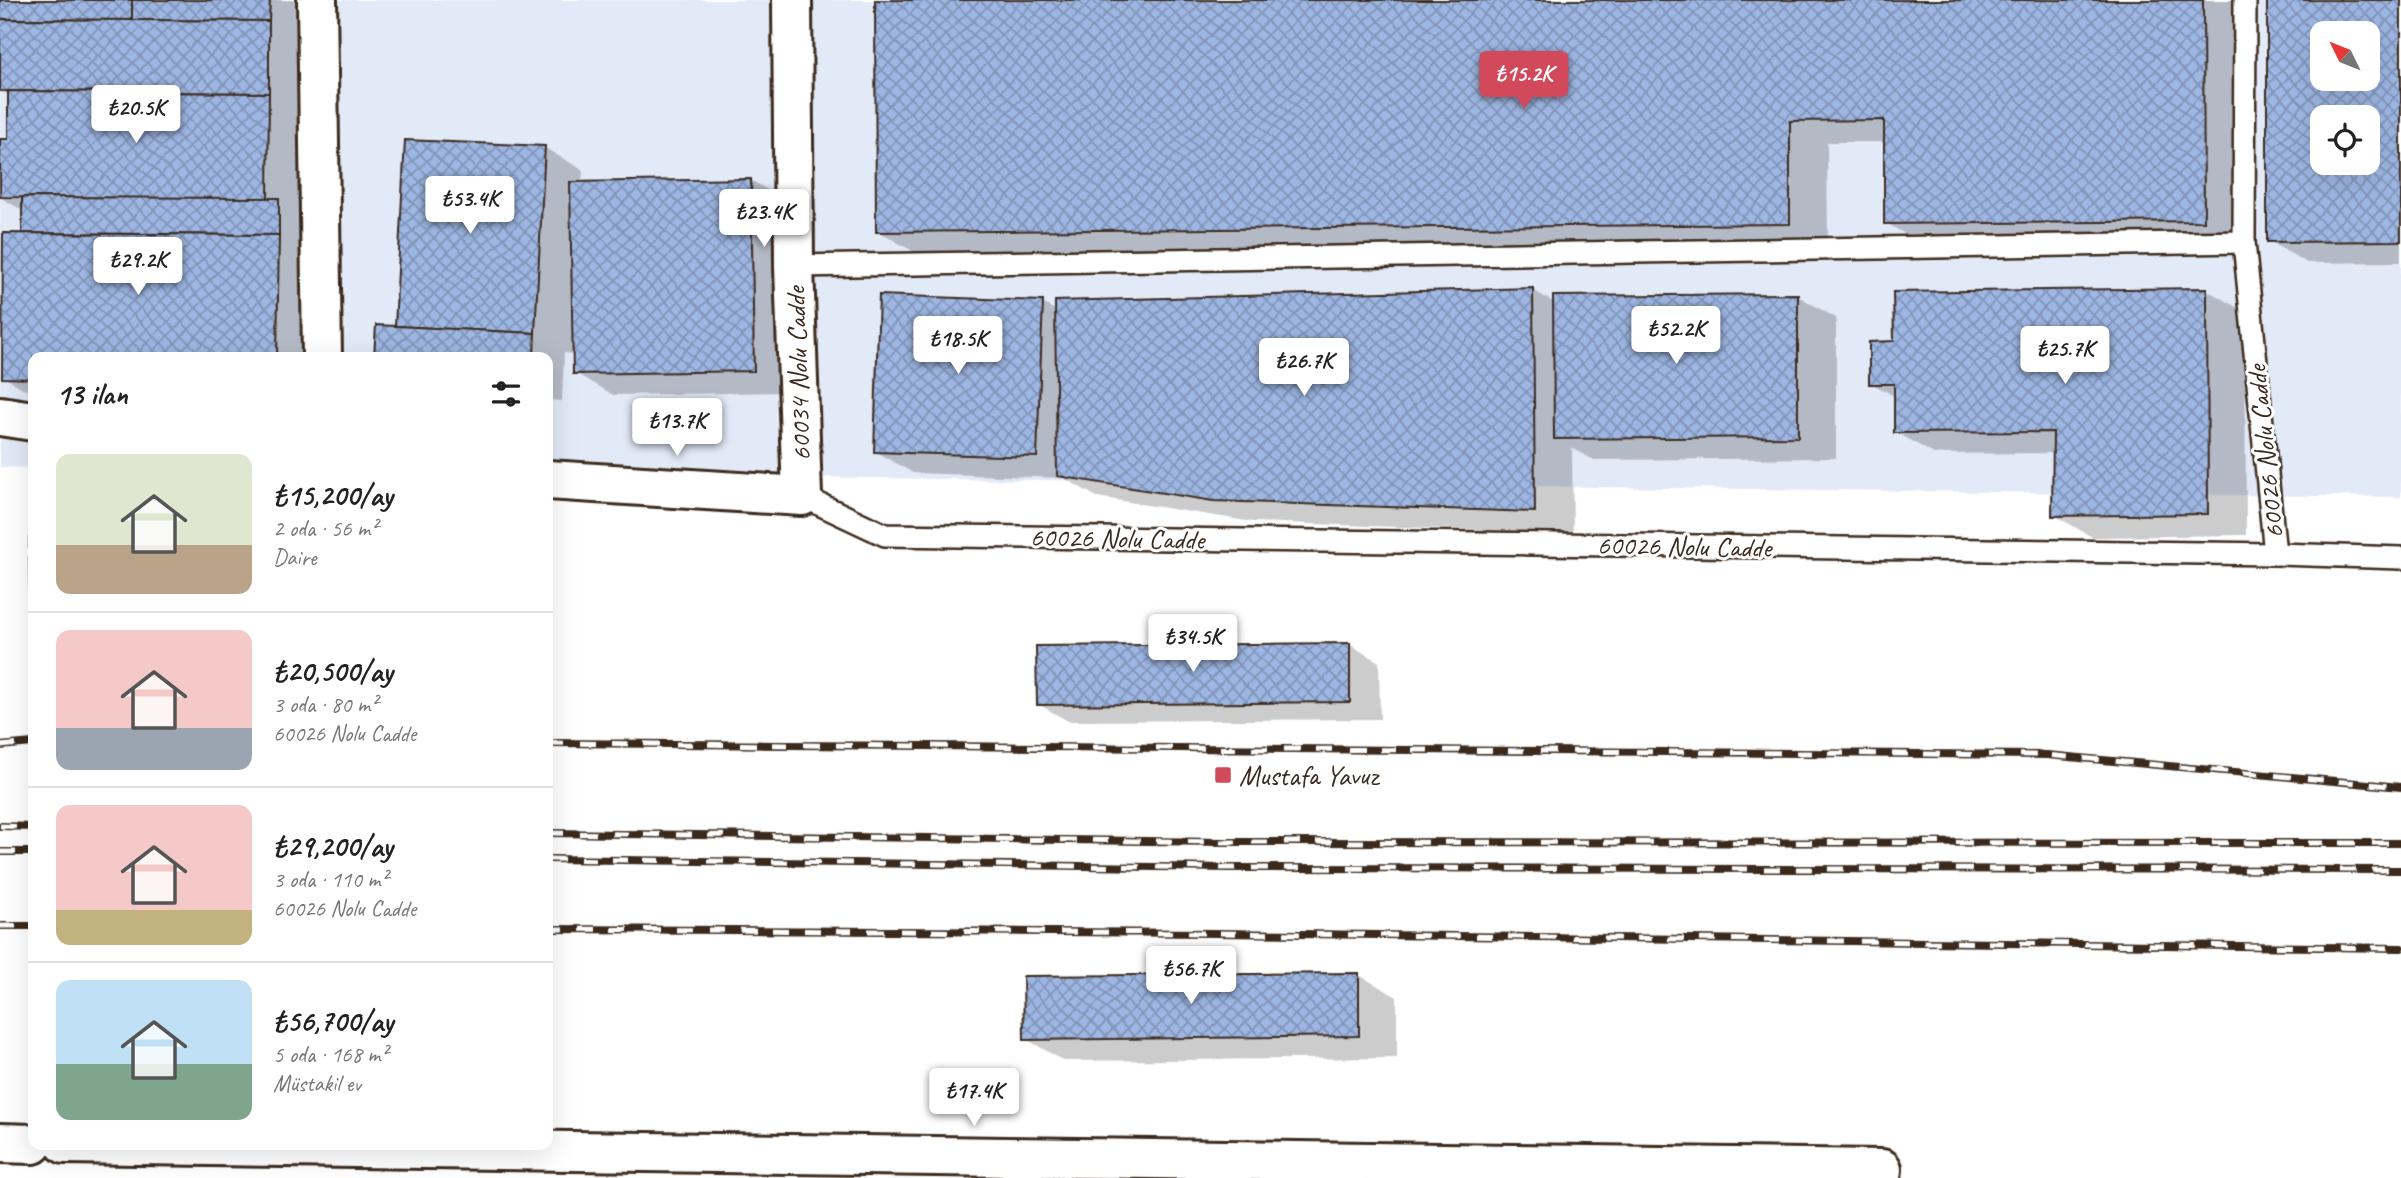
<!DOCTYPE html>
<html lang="tr">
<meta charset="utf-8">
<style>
body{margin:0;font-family:Caveat,sans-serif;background:#f6f6f6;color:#222;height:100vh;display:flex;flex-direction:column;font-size:26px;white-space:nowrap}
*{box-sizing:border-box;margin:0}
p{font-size:23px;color:#767676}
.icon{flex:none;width:38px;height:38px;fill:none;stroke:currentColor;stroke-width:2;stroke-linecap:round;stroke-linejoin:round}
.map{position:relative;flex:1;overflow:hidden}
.sheet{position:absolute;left:28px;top:352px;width:525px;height:798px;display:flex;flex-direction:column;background:#fff;border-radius:14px;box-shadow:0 7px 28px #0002}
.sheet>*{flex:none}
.needle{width:46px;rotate:313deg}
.fabs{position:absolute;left:2310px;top:21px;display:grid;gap:14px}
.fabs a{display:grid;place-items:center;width:70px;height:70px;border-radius:14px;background:#fff;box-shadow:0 7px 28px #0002;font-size:35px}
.price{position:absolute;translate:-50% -60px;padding:0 16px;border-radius:7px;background:#fff;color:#222;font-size:23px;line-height:46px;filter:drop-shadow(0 2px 4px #0008)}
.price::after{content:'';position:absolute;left:50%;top:42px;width:21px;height:16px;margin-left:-10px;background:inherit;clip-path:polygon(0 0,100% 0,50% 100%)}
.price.on{background:#d1495b;color:#fff}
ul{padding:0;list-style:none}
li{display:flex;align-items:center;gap:21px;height:175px;padding:0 28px}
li+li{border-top:2px solid #e0e0e0}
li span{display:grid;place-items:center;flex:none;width:196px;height:140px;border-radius:14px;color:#555}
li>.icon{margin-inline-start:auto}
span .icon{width:84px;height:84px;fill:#fffc;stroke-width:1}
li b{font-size:30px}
h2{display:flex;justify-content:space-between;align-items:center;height:84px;padding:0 28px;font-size:30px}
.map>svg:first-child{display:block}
.built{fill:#e2e9f7;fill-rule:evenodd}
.shadow{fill:#0003;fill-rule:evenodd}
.building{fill:url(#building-cross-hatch);stroke:#3b2a1e;stroke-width:2;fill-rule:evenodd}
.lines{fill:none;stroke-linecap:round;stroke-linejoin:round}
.service-casing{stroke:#3b2a1e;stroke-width:26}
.minor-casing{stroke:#3b2a1e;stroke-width:44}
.tertiary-casing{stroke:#3b2a1e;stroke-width:44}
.service{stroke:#fff;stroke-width:21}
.minor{stroke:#fff;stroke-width:38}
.tertiary{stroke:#fff;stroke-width:38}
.rail-casing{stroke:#3b2a1e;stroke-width:8}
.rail{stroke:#fff;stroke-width:5;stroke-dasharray:16;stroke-linecap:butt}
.poi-dot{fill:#d1495b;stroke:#fff;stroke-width:2.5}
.labels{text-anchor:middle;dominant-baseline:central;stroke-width:6;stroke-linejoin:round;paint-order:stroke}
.street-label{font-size:28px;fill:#3b2a1e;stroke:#fff}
.poi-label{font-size:28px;fill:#3b2a1e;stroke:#fff;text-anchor:start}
</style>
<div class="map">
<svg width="2401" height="1178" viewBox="0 0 2401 1178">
<defs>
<pattern id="building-cross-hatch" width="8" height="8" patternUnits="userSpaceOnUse" patternTransform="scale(1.75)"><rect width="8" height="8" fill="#9db6e3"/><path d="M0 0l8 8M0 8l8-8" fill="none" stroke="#8194b7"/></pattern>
</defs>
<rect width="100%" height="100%" fill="#fff"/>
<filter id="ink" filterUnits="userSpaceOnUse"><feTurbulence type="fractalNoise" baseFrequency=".0143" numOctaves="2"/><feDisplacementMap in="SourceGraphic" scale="14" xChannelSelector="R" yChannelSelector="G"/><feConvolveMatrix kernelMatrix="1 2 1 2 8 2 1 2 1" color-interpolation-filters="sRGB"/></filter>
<g filter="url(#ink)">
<path class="built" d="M 0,0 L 2401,0 L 2401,497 L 548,474 L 548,357 L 33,357 L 33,468 L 0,467 ZM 2322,33 L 2368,33 L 2368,79 L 2322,79 ZM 2322,117 L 2368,117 L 2368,163 L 2322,163 Z"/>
<g class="shadow">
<path d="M 2,0 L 299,0 L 298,112 L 306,117 L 315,357 L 33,357 L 33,394 L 4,377 L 23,235 L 23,211 L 0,197 L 0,140 L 10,141 L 10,96 L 1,90 Z"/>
<path d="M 877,0 L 2241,0 L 2241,242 L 1924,245 L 1886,223 L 1886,142 L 1827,142 L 1828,245 L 916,253 L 878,231 Z"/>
<path d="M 2269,0 L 2401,0 L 2401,262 L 2307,263 L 2269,241 ZM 2322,33 L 2368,33 L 2368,79 L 2322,79 ZM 2322,117 L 2368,117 L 2368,163 L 2322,163 Z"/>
<path d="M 545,148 L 583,170 L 582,184 L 751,180 L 789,203 L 791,392 L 613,395 L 575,373 L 574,354 L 564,353 L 562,401 L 548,400 L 548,357 L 376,357 Z"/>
<path d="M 1533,290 L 1555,303 L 1798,296 L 1836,318 L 1836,458 L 1594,460 L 1572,448 L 1573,533 L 1253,522 L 1097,497 L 1064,478 L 913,473 L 875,451 L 1042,303 L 1057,311 Z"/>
<path d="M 2207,290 L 2245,312 L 2246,535 L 2092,537 L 2054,515 L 2054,453 L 1934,454 L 1896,432 L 1896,397 L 1871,383 L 1895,343 Z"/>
<path d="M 1349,644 L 1379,662 L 1380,719 L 1068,721 L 1038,704 Z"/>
<path d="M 1359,975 L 1397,997 L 1397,1058 L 1064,1061 L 1026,1039 Z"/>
</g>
<g class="building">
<path d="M 0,0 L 132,0 L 132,20 L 0,19 Z"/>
<path d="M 132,0 L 270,0 L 269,21 L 132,20 Z"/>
<path d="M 875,0 L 2203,0 L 2204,221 L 1884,224 L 1884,120 L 1790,121 L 1790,224 L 876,232 Z"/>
<path d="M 2267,0 L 2401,0 L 2401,241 L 2267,242 ZM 2322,33 L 2368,33 L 2368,79 L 2322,79 ZM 2322,117 L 2368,117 L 2368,163 L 2322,163 Z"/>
<path d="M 0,19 L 269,21 L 269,93 L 0,91 Z"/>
<path d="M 8,91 L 269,93 L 268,199 L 0,197 L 0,139 L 8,139 Z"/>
<path d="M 405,140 L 545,146 L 535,333 L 395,326 Z"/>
<path d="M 751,179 L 754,371 L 573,374 L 570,182 Z"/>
<path d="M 22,197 L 279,198 L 279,235 L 22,233 Z"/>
<path d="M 3,233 L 279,235 L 277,357 L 33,357 L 33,379 L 2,378 Z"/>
<path d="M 1533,288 L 1535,512 L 1213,501 L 1057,476 L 1055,301 Z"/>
<path d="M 2207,288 L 2208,514 L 2052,516 L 2053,432 L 1894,433 L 1894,384 L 1869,384 L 1869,342 L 1894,341 L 1893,292 Z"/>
<path d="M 1798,294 L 1798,437 L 1554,439 L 1553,296 Z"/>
<path d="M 879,295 L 1043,301 L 1037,457 L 874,452 Z"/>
<path d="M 376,325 L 535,333 L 534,357 L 374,357 Z"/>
<path d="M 29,538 L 33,538 L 33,638 L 30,638 Z"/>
<path d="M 1350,643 L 1350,702 L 1037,705 L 1036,646 Z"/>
<path d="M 1359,973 L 1359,1036 L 1024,1040 L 1023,976 Z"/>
</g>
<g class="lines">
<g class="service-casing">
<g id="service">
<path d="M 2245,0 L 2244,242 L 2275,554"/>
<path d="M 794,266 L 2244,242"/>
<path d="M 802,496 L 885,535 L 2275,554 L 2401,558"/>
</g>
</g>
<g class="minor-casing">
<g id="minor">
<path d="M 317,0 L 322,357"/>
<path d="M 0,416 L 33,421"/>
<path d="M 548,480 L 802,496 L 794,266 L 792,0"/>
</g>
</g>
<g class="tertiary-casing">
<g id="tertiary">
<path d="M 0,1143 L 33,1144"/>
<path d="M 65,1144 L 1882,1169 L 1881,1178"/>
</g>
</g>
<use href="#service" class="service"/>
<use href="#minor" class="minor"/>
<use href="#tertiary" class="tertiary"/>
<g class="rail-casing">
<g id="rail">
<path d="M 548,743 L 2047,755 L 2401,787"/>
<path d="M 0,746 L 33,743"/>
<path d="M 0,826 L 33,827"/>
<path d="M 548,833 L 1223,842 L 2401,843"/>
<path d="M 0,852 L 33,852"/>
<path d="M 548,859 L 1228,868 L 2401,870"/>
<path d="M 0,926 L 33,926"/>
<path d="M 548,929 L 1216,933 L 2401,948"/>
</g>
</g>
<use href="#rail" class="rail"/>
</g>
</g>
<rect class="poi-dot" x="1214" y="766" width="18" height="18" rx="3.5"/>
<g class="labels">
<g class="street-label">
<text transform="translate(798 374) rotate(-92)">60034 Nolu Cadde</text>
<text transform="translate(2265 452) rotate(-96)">60026 Nolu Cadde</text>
<text transform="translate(1117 538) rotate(1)">60026 Nolu Cadde</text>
<text transform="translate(1684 546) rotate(1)">60026 Nolu Cadde</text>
</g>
<g class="poi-label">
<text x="1239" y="775">Mustafa Yavuz</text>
</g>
</g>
</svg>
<div class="fabs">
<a><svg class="needle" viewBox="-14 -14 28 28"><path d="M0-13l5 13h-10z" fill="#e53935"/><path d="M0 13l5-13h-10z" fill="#767676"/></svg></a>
<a><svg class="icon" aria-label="locate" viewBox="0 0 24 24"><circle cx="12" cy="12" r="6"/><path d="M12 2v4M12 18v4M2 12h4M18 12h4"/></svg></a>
</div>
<b class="price on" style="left:1524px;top:111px">₺15.2K</b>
<b class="price" style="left:136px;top:145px">₺20.5K</b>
<b class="price" style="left:470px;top:236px">₺53.4K</b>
<b class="price" style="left:764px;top:249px">₺23.4K</b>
<b class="price" style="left:138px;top:297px">₺29.2K</b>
<b class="price" style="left:1676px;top:366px">₺52.2K</b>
<b class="price" style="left:958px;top:376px">₺18.5K</b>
<b class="price" style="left:2065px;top:386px">₺25.7K</b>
<b class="price" style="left:1304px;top:398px">₺26.7K</b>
<b class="price" style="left:677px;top:458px">₺13.7K</b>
<b class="price" style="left:1193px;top:674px">₺34.5K</b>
<b class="price" style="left:1191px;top:1006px">₺56.7K</b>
<b class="price" style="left:974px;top:1128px">₺17.4K</b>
<section class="sheet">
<h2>13 ilan<svg class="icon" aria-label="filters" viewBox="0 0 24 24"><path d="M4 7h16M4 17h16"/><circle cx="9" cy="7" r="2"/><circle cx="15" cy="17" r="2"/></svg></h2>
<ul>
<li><span style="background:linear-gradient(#dfe7d0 65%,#b9a48a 0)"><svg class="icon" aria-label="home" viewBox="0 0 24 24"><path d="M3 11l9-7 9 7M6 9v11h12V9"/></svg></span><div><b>₺15,200/ay</b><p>2 oda · 56 m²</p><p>Daire</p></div></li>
<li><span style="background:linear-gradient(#f6c9c9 70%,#9aa5b1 0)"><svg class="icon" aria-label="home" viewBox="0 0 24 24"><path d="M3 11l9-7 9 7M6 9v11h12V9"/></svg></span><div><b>₺20,500/ay</b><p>3 oda · 80 m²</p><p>60026 Nolu Cadde</p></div></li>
<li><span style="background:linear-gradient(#f6c9c9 75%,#c2b280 0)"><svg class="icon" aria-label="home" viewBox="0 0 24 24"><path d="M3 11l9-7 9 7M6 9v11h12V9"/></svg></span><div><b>₺29,200/ay</b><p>3 oda · 110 m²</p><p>60026 Nolu Cadde</p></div></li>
<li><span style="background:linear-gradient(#bfe0f5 60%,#7fa58c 0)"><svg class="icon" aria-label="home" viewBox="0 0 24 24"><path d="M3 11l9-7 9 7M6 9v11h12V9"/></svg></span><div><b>₺56,700/ay</b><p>5 oda · 168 m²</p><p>Müstakil ev</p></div></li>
</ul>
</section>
</div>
